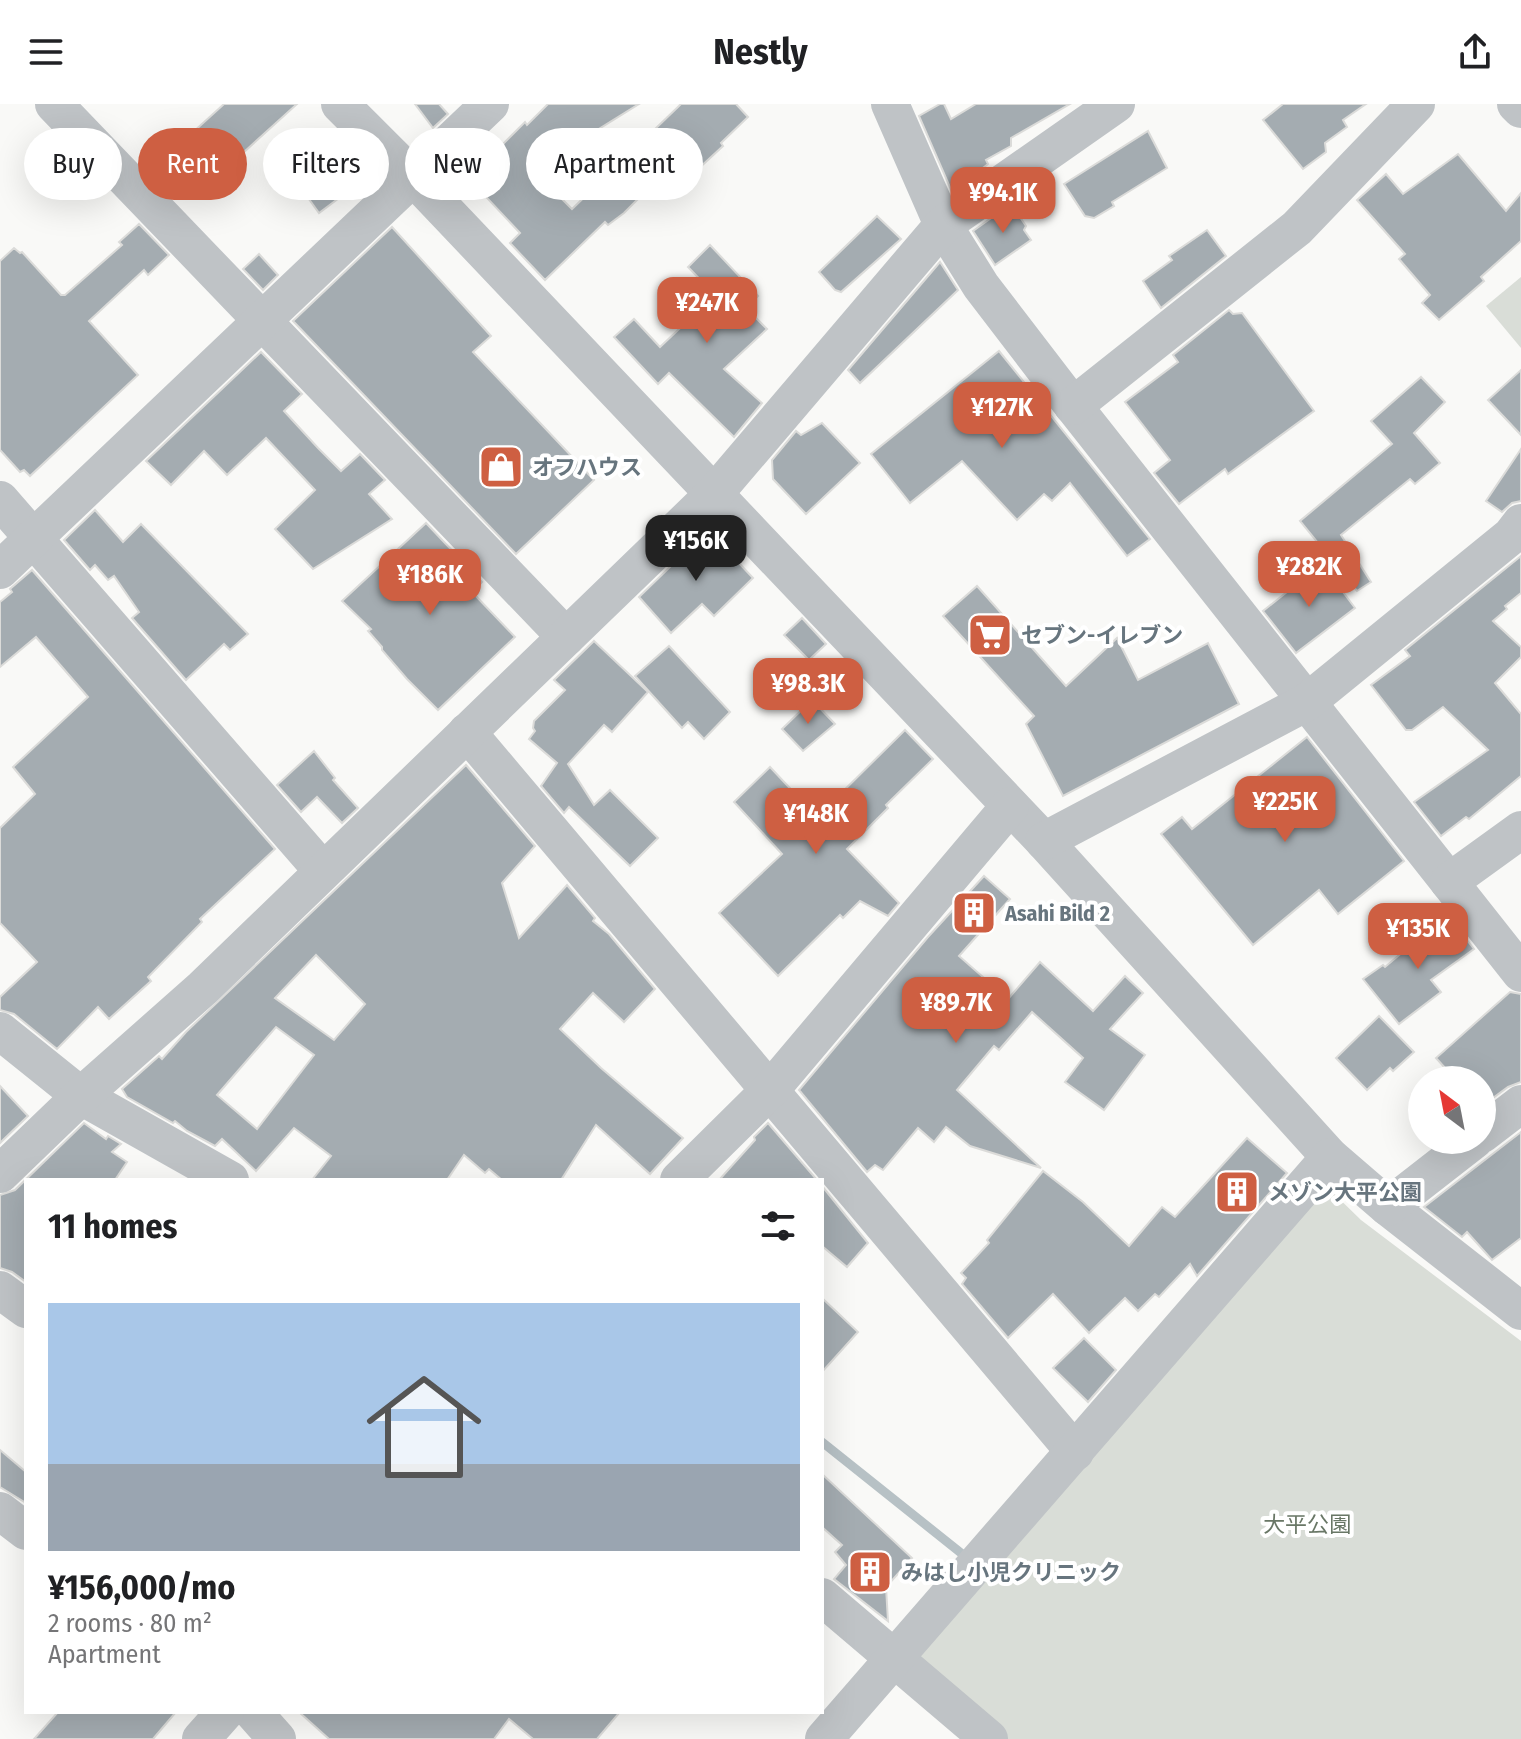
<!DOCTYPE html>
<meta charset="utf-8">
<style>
body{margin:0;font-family:"Fira Sans Condensed","Noto Sans JP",sans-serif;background:#f6f6f6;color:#202124;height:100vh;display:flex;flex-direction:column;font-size:30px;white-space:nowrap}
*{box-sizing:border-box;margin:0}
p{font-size:26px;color:#757577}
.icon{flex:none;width:44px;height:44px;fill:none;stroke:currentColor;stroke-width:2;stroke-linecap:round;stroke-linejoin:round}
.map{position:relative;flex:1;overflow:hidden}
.details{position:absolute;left:24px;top:1074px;width:800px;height:536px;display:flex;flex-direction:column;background:#fff;border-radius:0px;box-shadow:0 8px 32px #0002}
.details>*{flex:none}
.guide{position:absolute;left:24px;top:24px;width:800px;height:72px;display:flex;gap:16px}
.needle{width:52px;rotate:328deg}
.buttons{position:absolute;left:1408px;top:962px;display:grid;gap:16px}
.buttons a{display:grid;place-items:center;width:88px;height:88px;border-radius:50%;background:#fff;box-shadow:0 8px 32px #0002;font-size:40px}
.price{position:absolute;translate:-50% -68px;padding:0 18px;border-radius:16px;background:#ce5f42;color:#fff;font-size:26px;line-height:52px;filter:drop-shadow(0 2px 4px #0008)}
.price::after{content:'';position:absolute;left:50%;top:48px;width:24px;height:18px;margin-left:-12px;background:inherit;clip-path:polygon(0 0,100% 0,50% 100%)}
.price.selected{background:#222;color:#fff}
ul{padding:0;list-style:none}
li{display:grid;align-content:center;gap:16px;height:424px;padding:0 24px}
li+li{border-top:2px solid #e0e0e0}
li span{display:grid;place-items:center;height:248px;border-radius:0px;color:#555}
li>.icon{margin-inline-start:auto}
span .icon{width:144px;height:144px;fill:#fffc;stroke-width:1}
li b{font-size:34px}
h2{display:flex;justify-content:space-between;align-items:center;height:96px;padding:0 24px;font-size:34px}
.tag{padding:0 28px;border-radius:36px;background:#fff;box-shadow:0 8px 32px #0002;font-size:28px;line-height:72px}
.tag.selected{background:#ce5f42;color:#fff}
header{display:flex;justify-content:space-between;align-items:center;height:104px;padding:0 24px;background:#fff;font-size:36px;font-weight:700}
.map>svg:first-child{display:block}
.green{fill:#d9ddd7}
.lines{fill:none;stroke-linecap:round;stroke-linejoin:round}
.stream{stroke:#b7c1c5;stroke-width:9}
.building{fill:#a4acb1;stroke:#dbdbd9;stroke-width:2;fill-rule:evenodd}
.minor{stroke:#bfc3c6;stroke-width:38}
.labels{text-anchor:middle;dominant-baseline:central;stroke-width:8;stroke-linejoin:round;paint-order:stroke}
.poi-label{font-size:22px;font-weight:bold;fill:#67757e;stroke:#fff;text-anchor:start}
.park-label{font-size:22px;fill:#697766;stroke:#fff}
</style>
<header><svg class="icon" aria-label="menu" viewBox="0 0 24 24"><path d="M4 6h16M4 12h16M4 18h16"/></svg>Nestly<svg class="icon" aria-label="share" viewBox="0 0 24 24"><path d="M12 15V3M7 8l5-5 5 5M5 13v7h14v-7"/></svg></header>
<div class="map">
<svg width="1521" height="1635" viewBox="0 0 1521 1635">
<rect width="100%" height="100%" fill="#f9f9f7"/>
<g class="green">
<path d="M 1521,173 L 1521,244 L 1486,202 Z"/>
<path d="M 1322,1078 L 1361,1116 L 1521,1237 L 1521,1635 L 1008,1635 L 909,1549 Z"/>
</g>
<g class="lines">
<path class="stream" d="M 822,1338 L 966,1453"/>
</g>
<g class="building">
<path d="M 224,0 L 297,0 L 244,48 L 237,41 L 212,63 L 207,59 L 192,73 L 170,49 Z"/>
<path d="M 415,0 L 439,0 L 448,10 L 433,24 Z"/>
<path d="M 548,0 L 639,0 L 533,66 L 572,105 L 681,0 L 736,0 L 748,13 L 721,39 L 723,42 L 697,66 L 682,51 L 624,109 L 608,121 L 605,118 L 545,176 L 510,139 L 520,129 L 474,80 L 470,85 L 452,66 L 479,41 L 490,53 L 525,18 L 527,21 Z"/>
<path d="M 940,0 L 944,0 L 951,15 L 976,0 L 1070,0 L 1011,34 L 1011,42 L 986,56 L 988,60 L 952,88 L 919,12 Z"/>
<path d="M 1283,0 L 1366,0 L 1343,16 L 1347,23 L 1325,39 L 1326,48 L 1303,65 L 1263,16 Z"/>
<path d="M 1148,27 L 1167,64 L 1112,98 L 1114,102 L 1094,114 L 1085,112 L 1064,80 Z"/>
<path d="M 339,45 L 363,76 L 319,109 L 296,77 Z"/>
<path d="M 1458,50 L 1506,107 L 1521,89 L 1521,137 L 1481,173 L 1484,177 L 1439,216 L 1422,199 L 1430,191 L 1399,155 L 1405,150 L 1357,96 L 1386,70 L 1403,90 Z"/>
<path d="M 1011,100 L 1026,122 L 1024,126 L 1031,136 L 995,161 L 973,127 Z"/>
<path d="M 877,112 L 901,135 L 841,188 L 835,186 L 819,168 Z"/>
<path d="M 139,120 L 169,151 L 148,171 L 144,166 L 89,217 L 138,271 L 30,372 L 24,366 L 20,368 L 0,346 L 0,157 L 14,144 L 20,149 L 22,148 L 61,191 L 65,191 L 122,141 L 119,138 Z"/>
<path d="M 392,123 L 491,232 L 473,248 L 594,376 L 516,450 L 293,217 Z"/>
<path d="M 1207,126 L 1226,152 L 1161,204 L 1143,177 L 1172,156 L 1169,152 Z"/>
<path d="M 710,141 L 758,192 L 746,204 L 767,225 L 724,265 L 762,299 L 734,333 L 669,269 L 658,280 L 614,233 L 634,215 L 660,243 L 715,191 L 688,163 Z"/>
<path d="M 259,150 L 278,171 L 263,186 L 243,165 Z"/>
<path d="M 940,158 L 958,186 L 860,279 L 848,266 Z"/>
<path d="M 1229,206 L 1233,210 L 1242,209 L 1314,307 L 1228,370 L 1225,365 L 1179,400 L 1154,369 L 1170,356 L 1125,298 L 1178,258 L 1173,251 Z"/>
<path d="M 999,247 L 1150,435 L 1127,452 L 1070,379 L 1052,397 L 1044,390 L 1017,416 L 962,357 L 910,399 L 871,350 Z"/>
<path d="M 261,248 L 302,290 L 284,307 L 318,344 L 341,367 L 360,350 L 385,376 L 369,390 L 392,415 L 313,465 L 275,425 L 315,386 L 266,334 L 227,371 L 204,347 L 171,381 L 146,357 Z"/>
<path d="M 1521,266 L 1521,331 L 1488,296 Z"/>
<path d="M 1421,273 L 1445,298 L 1414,329 L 1440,359 L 1415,380 L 1410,375 L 1341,431 L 1371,478 L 1357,487 L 1300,417 L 1392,340 L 1371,317 Z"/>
<path d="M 822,319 L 860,359 L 806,410 L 773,375 L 772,356 L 796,327 L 801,331 Z"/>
<path d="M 1521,345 L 1521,397 L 1512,399 L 1502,408 L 1486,397 Z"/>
<path d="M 95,406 L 123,438 L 141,420 L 248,530 L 230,546 L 224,540 L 186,576 L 132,514 L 139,508 L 114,472 L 108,476 L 95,461 L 90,466 L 64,436 Z"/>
<path d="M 426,419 L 482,478 L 472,488 L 515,533 L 438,606 L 407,575 L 382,546 L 382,543 L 368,527 L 371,525 L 342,497 Z"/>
<path d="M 708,426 L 753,474 L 714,512 L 702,500 L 671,529 L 639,493 Z"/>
<path d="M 1521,452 L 1521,489 L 1505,502 L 1507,505 L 1493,517 L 1521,543 L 1521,553 L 1495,579 L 1521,610 L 1521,672 L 1469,715 L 1466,713 L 1441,732 L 1414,698 L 1488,646 L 1443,603 L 1412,626 L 1406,626 L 1371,581 L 1410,552 L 1405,546 Z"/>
<path d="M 1322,460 L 1355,504 L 1296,549 L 1263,507 Z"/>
<path d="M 32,466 L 275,745 L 200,815 L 202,818 L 148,873 L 151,877 L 109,915 L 98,903 L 57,945 L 14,910 L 0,906 L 0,893 L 37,858 L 0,819 L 0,724 L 35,690 L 13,663 L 88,593 L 36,533 L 0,563 L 0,498 L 12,488 L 10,485 Z"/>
<path d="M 977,482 L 1066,582 L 1117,534 L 1138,576 L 1208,539 L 1239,600 L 1063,692 L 1026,620 L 1034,612 L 943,512 Z"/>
<path d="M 802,514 L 826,540 L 809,556 L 784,531 Z"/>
<path d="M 594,537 L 648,588 L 612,628 L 604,621 L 568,660 L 594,701 L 610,686 L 658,734 L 630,762 L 569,703 L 564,709 L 541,682 L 557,659 L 529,635 L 535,627 L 533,624 L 534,617 L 565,586 L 554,576 Z"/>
<path d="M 669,542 L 730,608 L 704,635 L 688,618 L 682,624 L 635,572 Z"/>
<path d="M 812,596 L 835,620 L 803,647 L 782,625 Z"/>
<path d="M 905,626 L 933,655 L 886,701 L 888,704 L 847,745 L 899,799 L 888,812 L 860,797 L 843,814 L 840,811 L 778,872 L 719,809 L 782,750 L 734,698 L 770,663 L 817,713 Z"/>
<path d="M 1307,633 L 1404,757 L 1338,810 L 1319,786 L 1253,841 L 1161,730 L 1182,713 L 1192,725 Z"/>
<path d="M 314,647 L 335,674 L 333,676 L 358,704 L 342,719 L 317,693 L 301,708 L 277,681 Z"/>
<path d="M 466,661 L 535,742 L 502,779 L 519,834 L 567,781 L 595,814 L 593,817 L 609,830 L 655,885 L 624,918 L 593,889 L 560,925 L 601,964 L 683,1034 L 650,1070 L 596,1021 L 561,1076 L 502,1076 L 489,1065 L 485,1069 L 464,1051 L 447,1076 L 312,1076 L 331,1052 L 294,1024 L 256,1067 L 222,1035 L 215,1042 L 187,1027 L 175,1017 L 173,1019 L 127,993 L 122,985 L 159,952 L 162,955 L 186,928 ZM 316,851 L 365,900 L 334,936 L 275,894 ZM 276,923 L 314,951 L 257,1025 L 217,991 Z"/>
<path d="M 984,772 L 1010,795 L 959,852 L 1008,895 L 1040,858 L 1093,907 L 1125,872 L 1143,889 L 1110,925 L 1145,951 L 1104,1006 L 1065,978 L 1083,954 L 1032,908 L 999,946 L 994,942 L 957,986 L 1041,1064 L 970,1042 L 946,1023 L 934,1038 L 918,1024 L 883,1066 L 875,1061 L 867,1068 L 799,986 L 928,833 Z"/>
<path d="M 1451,816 L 1474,845 L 1431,876 L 1441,888 L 1399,920 L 1363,875 L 1383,861 L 1385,863 L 1423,831 L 1427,834 Z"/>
<path d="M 1510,888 L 1521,890 L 1521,978 L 1508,983 L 1482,1002 L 1482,976 L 1456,976 L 1436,954 Z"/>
<path d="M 1379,912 L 1414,948 L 1393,967 L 1390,964 L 1367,986 L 1336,954 Z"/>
<path d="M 0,982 L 28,1012 L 0,1039 Z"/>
<path d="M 84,1019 L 106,1035 L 108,1032 L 121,1040 L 112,1048 L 127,1058 L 115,1076 L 26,1076 L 26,1178 L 12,1168 L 0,1164 L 0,1091 L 15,1086 Z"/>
<path d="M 768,1019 L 817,1076 L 719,1076 L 755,1036 L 754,1033 Z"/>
<path d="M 1521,1028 L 1521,1134 L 1492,1156 L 1467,1128 L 1462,1133 L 1424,1103 Z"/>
<path d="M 1247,1034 L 1287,1069 L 1197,1172 L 1190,1160 L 1159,1193 L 1155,1190 L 1138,1207 L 1125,1194 L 1089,1229 L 1053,1190 L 1008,1234 L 962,1180 L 966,1174 L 961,1169 L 989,1139 L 987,1136 L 1043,1067 L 1083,1098 L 1129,1142 L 1162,1103 L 1175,1113 Z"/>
<path d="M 822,1082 L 868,1139 L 847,1163 L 822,1142 Z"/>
<path d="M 822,1194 L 858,1228 L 822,1268 Z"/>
<path d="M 1084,1234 L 1116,1266 L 1088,1298 L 1053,1264 Z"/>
<path d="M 0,1346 L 26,1368 L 26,1399 L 0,1383 Z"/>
<path d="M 822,1370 L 912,1454 L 886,1483 L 888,1517 L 834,1475 L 846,1461 L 835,1448 L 842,1441 L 822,1423 Z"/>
<path d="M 58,1608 L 176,1608 L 153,1635 L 34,1635 Z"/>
<path d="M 299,1608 L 620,1608 L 597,1635 L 533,1635 L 509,1615 L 494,1635 L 329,1635 Z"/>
</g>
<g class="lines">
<g class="minor">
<path d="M 54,0 L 566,533"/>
<path d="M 340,0 L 413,73 L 1044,737 L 1330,1053 L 1388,1103 L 1521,1207"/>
<path d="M 890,0 L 943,121 L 981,182 L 1063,289 L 1521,869"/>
<path d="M 1516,0 L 1521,5"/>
<path d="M 1073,302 L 1297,124 L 1416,0"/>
<path d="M 0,396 L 323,767"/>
<path d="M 0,466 L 490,0"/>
<path d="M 467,628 L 1075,1348"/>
<path d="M 1044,737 L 1307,598 L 1511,432 L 1521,419"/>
<path d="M 1449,778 L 1521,726"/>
<path d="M 0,927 L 81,992 L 230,1076"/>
<path d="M 1482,1030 L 1521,1000"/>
<path d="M 0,1070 L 81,992 L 203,884 L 714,390 L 943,121 L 1116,0"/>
<path d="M 679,1076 L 771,985 L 1010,702"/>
<path d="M 1388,1103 L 1474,1036"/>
<path d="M 0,1186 L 26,1205"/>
<path d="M 0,1407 L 26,1427"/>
<path d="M 822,1493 L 989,1635"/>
<path d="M 253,1608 L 277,1635"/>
<path d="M 201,1635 L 225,1608"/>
<path d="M 824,1635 L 1330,1053"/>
</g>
</g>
<defs>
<g id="shop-square" transform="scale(2.3)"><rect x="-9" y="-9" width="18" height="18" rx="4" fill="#ce5f42" stroke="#fff"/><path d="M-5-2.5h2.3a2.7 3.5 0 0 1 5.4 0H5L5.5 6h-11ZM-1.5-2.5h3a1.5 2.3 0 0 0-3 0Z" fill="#fff"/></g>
<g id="supermarket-square" transform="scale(2.3)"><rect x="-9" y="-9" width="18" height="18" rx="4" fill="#ce5f42" stroke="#fff"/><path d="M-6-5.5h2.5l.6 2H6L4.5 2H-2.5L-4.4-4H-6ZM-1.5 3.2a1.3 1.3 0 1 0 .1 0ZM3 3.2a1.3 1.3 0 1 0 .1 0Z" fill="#fff"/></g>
<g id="building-square" transform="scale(2.3)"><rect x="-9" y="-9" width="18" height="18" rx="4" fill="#ce5f42" stroke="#fff"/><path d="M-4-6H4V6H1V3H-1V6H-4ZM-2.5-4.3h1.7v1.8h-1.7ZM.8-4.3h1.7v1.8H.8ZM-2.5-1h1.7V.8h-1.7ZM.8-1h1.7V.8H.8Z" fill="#fff"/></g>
</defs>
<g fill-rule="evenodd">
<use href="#shop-square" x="501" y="363"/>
<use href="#supermarket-square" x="990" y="531"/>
<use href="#building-square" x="974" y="809"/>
<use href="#building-square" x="1237" y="1088"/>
<use href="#building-square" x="870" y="1468"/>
</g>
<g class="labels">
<g class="poi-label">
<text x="532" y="363">オフハウス</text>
<text x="1021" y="531">セブン-イレブン</text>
<text x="1005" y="809">Asahi Bild 2</text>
<text x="1268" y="1088">メゾン大平公園</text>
<text x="901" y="1468">みはし小児クリニック</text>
</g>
<g class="park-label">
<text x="1307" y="1420">大平公園</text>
</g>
</g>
</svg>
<div class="buttons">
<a><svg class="needle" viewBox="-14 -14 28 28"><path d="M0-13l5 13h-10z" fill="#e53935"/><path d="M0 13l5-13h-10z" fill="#757577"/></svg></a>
</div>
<b class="price" style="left:1003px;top:131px">¥94.1K</b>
<b class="price" style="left:707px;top:241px">¥247K</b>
<b class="price" style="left:1002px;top:346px">¥127K</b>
<b class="price selected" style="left:696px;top:479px">¥156K</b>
<b class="price" style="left:1309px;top:505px">¥282K</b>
<b class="price" style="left:430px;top:513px">¥186K</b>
<b class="price" style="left:808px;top:622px">¥98.3K</b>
<b class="price" style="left:1285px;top:740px">¥225K</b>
<b class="price" style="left:816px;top:752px">¥148K</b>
<b class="price" style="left:1418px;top:867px">¥135K</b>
<b class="price" style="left:956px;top:941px">¥89.7K</b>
<div class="guide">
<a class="tag">Buy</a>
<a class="tag selected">Rent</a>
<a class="tag">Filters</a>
<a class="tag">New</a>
<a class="tag">Apartment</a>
</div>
<section class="details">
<h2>11 homes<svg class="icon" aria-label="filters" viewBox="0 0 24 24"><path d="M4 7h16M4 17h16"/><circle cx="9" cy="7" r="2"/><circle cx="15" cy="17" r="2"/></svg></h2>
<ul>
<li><span style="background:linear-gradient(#a9c7e8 65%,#9aa5b1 0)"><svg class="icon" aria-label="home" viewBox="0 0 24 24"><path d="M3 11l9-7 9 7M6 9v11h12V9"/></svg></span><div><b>¥156,000/mo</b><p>2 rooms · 80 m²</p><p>Apartment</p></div></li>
</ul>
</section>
</div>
